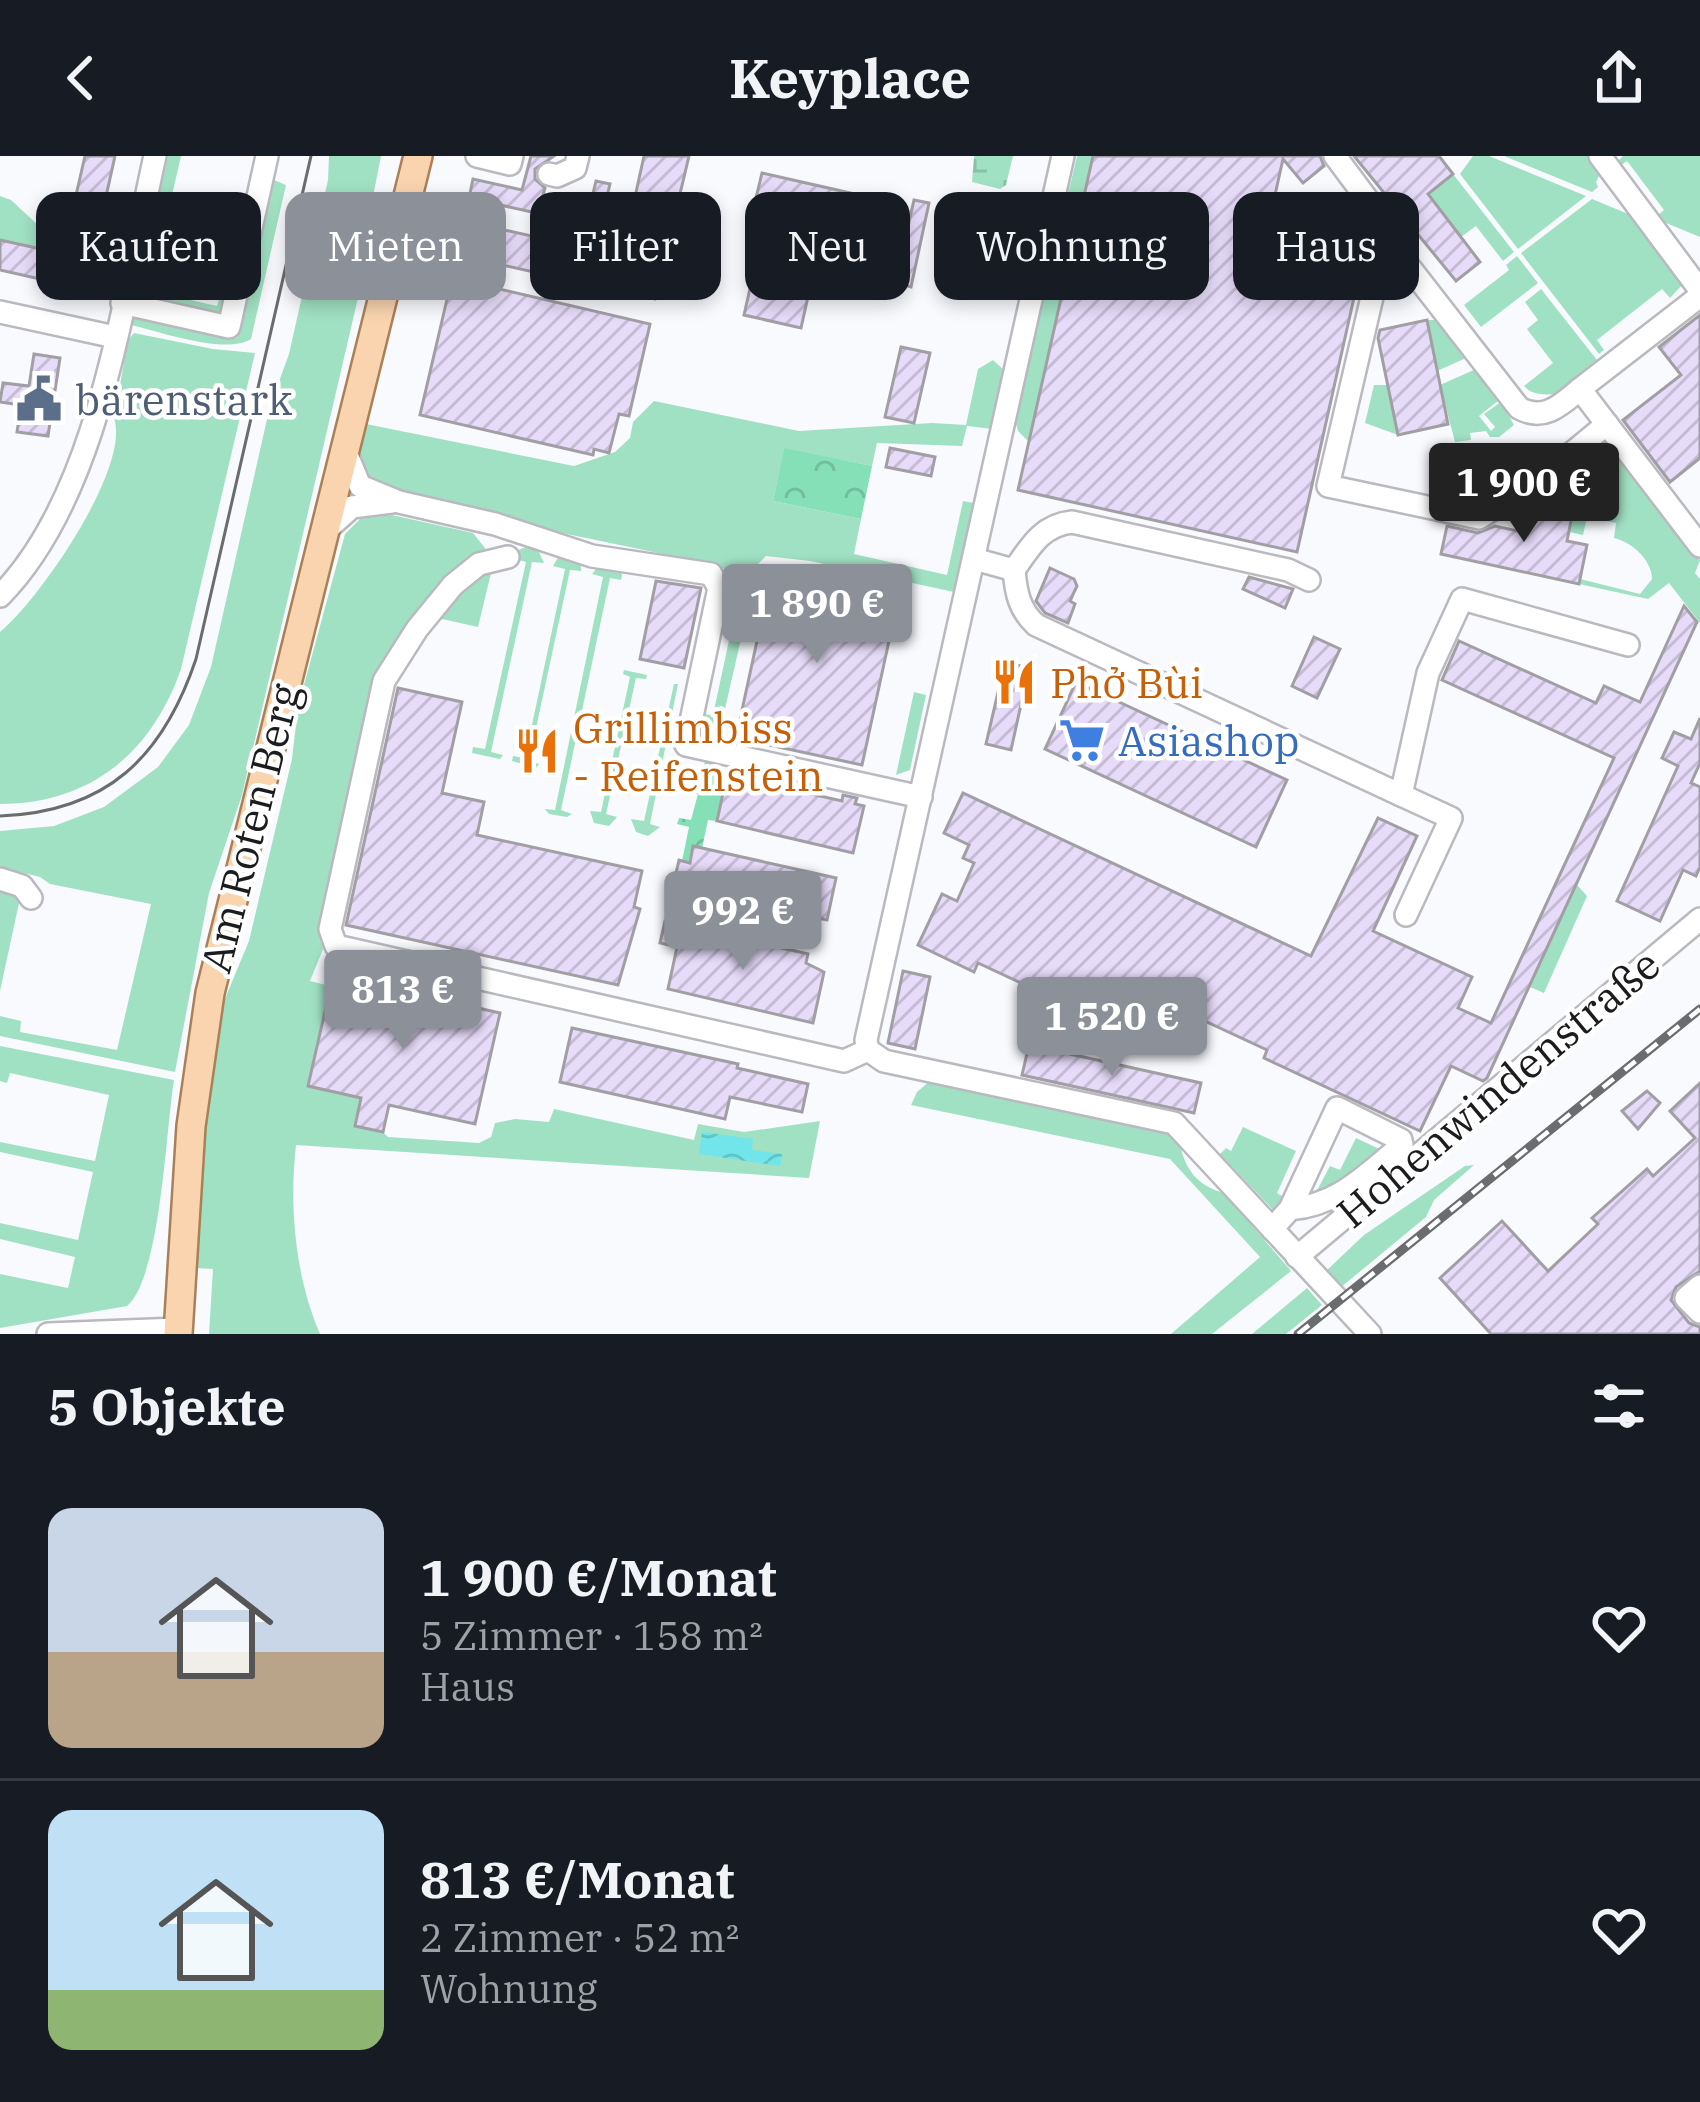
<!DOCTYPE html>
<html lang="de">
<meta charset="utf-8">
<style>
body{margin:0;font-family:"IBM Plex Serif",serif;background:#20242c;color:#f1f3f6;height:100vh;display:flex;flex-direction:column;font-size:45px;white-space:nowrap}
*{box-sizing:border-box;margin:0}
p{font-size:39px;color:#9ea1a6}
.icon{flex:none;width:66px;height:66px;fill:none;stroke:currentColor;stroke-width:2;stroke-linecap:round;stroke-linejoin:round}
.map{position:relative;height:1178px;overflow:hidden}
.drawer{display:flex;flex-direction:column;background:#171b24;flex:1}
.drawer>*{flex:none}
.top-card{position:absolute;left:36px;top:36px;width:1629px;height:108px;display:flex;gap:24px}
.price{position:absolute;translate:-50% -102px;padding:0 27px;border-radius:12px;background:#8c9099;color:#fff;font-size:39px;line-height:78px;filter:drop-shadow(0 3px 6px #0008)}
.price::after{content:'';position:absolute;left:50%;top:72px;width:36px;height:27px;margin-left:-18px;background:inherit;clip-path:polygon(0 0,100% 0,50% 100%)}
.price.selected{background:#222;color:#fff}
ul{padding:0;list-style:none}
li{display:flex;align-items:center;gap:36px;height:300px;padding:0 48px}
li+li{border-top:3px solid #363941}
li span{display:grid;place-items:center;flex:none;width:336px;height:240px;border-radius:24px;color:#555}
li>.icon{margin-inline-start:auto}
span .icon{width:144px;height:144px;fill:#fffc;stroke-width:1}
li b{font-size:51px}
h2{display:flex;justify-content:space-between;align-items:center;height:144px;padding:0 48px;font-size:51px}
.chip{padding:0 42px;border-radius:24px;background:#171b24;box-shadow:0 6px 18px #0003;font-size:42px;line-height:108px}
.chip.selected{background:#8c9099;color:#fff}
header{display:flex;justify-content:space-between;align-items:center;height:156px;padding:0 48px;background:#171b24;font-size:54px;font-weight:700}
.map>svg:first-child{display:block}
.green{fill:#a1e1c3}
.forest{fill:url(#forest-crowns)}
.wetland{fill:url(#wetland-marsh)}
.water{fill:url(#water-waves)}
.building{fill:url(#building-hatch);stroke:#a19fa4;stroke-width:3}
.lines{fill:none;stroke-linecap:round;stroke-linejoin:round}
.minor-casing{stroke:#b9b9bf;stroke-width:26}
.major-casing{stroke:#a98159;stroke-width:32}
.minor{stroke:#fff;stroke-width:21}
.major{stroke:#f9d4af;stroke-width:27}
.tram{stroke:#6b6c6e;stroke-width:3}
.rail-casing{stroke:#6b6c6e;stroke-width:9}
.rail{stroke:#fff;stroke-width:4.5;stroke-dasharray:14;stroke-linecap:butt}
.labels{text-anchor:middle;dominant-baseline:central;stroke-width:9;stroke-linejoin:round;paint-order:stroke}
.service-label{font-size:42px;fill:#4e5e75;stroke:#fff;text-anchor:start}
.food-label{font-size:42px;fill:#c56008;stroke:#fff;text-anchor:start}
.shop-label{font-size:42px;fill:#366cbe;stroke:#fff;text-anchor:start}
.street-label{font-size:42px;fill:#1b1c1d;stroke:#fff}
</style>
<header><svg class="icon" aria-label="back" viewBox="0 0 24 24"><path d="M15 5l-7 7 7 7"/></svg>Keyplace<svg class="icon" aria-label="share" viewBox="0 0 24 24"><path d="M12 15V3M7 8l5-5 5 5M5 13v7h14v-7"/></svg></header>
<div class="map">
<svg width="1700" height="1178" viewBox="0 0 1700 1178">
<defs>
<pattern id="forest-crowns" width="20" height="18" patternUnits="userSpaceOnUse" patternTransform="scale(3)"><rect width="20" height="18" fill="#85dfb7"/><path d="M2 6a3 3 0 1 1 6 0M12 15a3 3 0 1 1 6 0" fill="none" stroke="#72bf9d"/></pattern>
<pattern id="wetland-marsh" width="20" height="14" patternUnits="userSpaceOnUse" patternTransform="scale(3)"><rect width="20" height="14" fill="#a1e1c3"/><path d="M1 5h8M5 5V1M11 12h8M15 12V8" fill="none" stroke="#8ac0a7"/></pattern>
<pattern id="water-waves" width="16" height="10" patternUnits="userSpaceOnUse" patternTransform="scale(3)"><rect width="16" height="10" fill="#71e5e9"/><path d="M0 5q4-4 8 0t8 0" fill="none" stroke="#61c4c7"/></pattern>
<pattern id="building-hatch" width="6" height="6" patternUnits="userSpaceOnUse" patternTransform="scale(3)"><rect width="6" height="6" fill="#e6dbf9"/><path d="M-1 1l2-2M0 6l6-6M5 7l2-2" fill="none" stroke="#c5bbd5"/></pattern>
</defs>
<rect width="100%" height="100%" fill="#f9fafe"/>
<g class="green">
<path d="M 168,0 L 181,0 L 150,135 L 217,150 L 220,140 L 225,144 L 219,161 L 137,141 Z"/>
<path d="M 329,0 L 381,0 L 370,56 L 365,112 L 242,639 L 209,737 L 175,916 L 0,880 L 0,860 L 21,865 L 20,876 L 117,894 L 151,748 L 50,728 L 40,721 L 0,711 L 0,675 L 54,670 L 104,651 L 158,611 L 189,569 L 211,511 L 270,250 L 289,198 L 328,24 Z"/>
<path d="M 1077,0 L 1093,0 L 1029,286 L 1018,275 L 1015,264 Z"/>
<path d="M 1473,0 L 1489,0 L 1586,40 L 1518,93 L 1460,18 Z"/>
<path d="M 1504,0 L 1587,0 L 1600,18 L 1596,26 L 1598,31 L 1592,36 Z"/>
<path d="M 1623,0 L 1700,0 L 1700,81 L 1654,62 L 1664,54 L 1627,5 L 1617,12 L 1615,8 Z"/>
<path d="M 1453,18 L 1514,96 L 1503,105 L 1476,70 L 1461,81 L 1428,38 Z"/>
<path d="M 274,24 L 286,29 L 251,183 C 226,199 161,176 131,169 L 133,159 L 237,182 L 253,117 L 248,115 L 253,95 L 258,95 Z"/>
<path d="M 0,40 L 11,44 L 53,83 L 50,95 L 0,84 Z"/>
<path d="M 1592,43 L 1638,62 L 1680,120 L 1682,129 L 1670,142 L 1662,133 L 1597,184 L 1604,194 L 1599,198 L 1521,97 Z"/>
<path d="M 1517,100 L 1538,127 L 1481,171 L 1464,149 L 1509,114 L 1506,109 Z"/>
<path d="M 1541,133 L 1597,204 L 1555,238 C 1544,239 1532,239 1524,230 L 1553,207 L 1527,173 L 1538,164 L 1525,146 Z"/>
<path d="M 1427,164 L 1438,164 L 1466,202 L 1437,215 Z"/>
<path d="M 134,177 L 213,193 L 255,197 L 181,513 C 152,596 91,648 0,648 L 0,476 C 39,444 131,312 114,262 L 128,184 Z"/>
<path d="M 993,204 L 1005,215 L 992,273 L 967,270 L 962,290 L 877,287 L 872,310 L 784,293 L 773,345 L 861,363 L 854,398 L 947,419 L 963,345 L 974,347 L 954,436 L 810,405 L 766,400 L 758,408 L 717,588 L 708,586 L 712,566 L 700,563 L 702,558 L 713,559 L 739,438 C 738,421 731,416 716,409 L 504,365 L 388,335 L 359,317 L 355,288 L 357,271 L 366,268 L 574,310 L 615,296 L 630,282 L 633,266 L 654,245 L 799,275 L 932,267 L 966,269 L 978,213 Z"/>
<path d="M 1476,213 L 1499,244 L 1479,260 L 1491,275 L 1495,271 L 1484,258 L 1501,246 L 1514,269 L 1499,281 L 1490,281 L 1486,275 L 1470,277 L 1471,284 L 1455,286 L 1440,229 Z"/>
<path d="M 1374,229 L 1388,229 L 1398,279 L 1365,267 Z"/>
<path d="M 1619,301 L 1700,404 L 1695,417 L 1700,423 L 1700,467 L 1669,427 L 1648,443 L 1579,428 L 1580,423 L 1640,438 L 1652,423 C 1652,404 1632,386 1614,382 L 1616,367 L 1587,361 L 1583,379 L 1542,370 L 1569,371 L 1573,355 L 1589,347 L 1582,332 Z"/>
<path d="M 392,359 L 473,377 L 488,396 L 403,485 L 328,781 L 310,825 L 330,830 L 309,930 L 361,942 L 355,970 L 383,976 L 388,981 L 479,987 L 491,981 L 495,967 L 515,963 L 549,966 L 554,953 L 694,984 L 698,968 L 744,976 L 820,965 L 809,1022 L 296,989 C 289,1051 295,1120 320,1178 L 209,1178 L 213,1113 L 196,1112 L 206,967 L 224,845 L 249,785 L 292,603 L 298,551 L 345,378 L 360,363 Z"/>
<path d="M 526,391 L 538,394 L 544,407 L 532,406 L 491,596 L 503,599 L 500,603 L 472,597 L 473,591 L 485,593 L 526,406 L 513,402 L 518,394 Z"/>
<path d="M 559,400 L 581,405 L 581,415 L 570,414 L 529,605 L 539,608 L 536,612 L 512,605 L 513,600 L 525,602 L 565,413 L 553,410 Z"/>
<path d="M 600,408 L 618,412 L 622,419 L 621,424 L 610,422 L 561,654 L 572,658 L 567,661 L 549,658 L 545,653 L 555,654 L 603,421 L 592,418 Z"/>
<path d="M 478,414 L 491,417 L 478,471 L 433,461 Z"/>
<path d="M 624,514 L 647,519 L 646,523 L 636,522 L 606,658 L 617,661 L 609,670 L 594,667 L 590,655 L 601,656 L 630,521 L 623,518 Z"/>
<path d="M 674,528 L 678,528 L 650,668 L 660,671 L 648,680 L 636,676 L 631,663 L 644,665 Z"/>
<path d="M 914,536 L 926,539 L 910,614 L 896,619 Z"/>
<path d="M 1577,729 L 1587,740 L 1544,837 L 1530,831 Z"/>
<path d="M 0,733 L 15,738 L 19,747 L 0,835 Z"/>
<path d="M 0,890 L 174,924 C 166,973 161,1121 127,1150 L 0,1172 L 0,1118 L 68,1132 L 75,1101 L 0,1083 L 0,1067 L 78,1084 L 93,1016 L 0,996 L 0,986 L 95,1005 L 109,939 L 10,917 L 7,927 L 0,925 Z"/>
<path d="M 931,924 L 1168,978 L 1180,988 C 1185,1014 1198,1030 1224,1037 L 1291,1115 L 1212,1178 L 1171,1178 L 1260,1101 L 1170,1003 L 911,949 L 917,936 Z"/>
<path d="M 1243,971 L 1296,995 L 1277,1037 L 1287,1043 L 1276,1057 L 1220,998 L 1226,992 L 1231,995 Z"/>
<path d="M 1356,982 L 1386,996 L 1312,1044 L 1330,1010 L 1340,1014 Z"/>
<path d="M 1474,1009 L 1434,1044 L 1426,1061 L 1340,1132 L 1326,1115 L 1364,1079 L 1465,1010 Z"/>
<path d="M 1307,1132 L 1322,1149 L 1286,1178 L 1252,1178 Z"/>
</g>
<g class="forest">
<path d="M 784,292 L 872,310 L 861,363 L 773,345 Z"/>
<path d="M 706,602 L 716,603 L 714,614 L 727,619 L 717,665 L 708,664 L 702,692 L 693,691 L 690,706 L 682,705 L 689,671 L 677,668 L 679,662 L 691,664 L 698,638 L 686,634 L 688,627 L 699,629 Z"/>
</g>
<path class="wetland" d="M 974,0 L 1013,0 L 1006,29 L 1000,33 L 972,26 Z"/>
<path class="water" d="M 702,976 L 753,983 L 752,994 L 782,998 L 780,1010 L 699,998 Z"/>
<g class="building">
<path d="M 85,0 L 115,0 L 95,90 L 66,83 Z"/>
<path d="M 531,0 L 554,0 L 535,13 L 535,23 L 545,32 L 543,39 L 590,50 L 596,25 L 610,28 L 604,53 L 631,59 L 644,0 L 689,0 L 655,143 L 457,99 L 464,65 L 554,85 L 559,62 L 469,42 L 473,23 L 522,34 Z"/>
<path d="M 1093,0 L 1320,0 L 1324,10 L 1303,27 L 1283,3 L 1269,66 L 1366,88 L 1297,396 L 1018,334 Z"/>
<path d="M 1354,0 L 1439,0 L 1453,18 L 1428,38 L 1480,106 L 1456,125 Z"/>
<path d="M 762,17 L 859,39 L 849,84 L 822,78 L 801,172 L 744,159 L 769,49 L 755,46 Z"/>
<path d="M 914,44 L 929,47 L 911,131 L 895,127 Z"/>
<path d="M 0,84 L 68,99 L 62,128 L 0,114 Z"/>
<path d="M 452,122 L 650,168 L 629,260 L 619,258 L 609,297 L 594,293 L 593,299 L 420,259 Z"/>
<path d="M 1700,159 L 1700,302 L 1670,326 L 1623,264 L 1681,219 L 1659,191 Z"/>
<path d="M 1427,164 L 1448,268 L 1398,279 L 1378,182 L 1380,174 Z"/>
<path d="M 901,191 L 930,197 L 914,267 L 885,261 Z"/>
<path d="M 34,198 L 60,202 L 48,280 L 17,276 L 21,249 L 0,246 L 3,227 L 29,230 Z"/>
<path d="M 890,292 L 935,301 L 931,320 L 886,311 Z"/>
<path d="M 1531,346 L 1573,355 L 1567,385 L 1587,389 L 1579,428 L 1441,398 L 1447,370 L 1478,377 L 1495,370 L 1527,377 L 1520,357 Z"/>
<path d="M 773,411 L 899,439 L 862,609 L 736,582 Z"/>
<path d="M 1050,412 L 1074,423 L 1077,430 L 1070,445 L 1075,448 L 1068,467 L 1045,457 L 1036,445 Z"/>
<path d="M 1249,421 L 1293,433 L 1285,452 L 1243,433 Z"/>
<path d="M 656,425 L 701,432 L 684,512 L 640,503 Z"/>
<path d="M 1684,450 L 1697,466 L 1487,922 L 1483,925 L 1451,910 L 1420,975 L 1264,902 L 1267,894 L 1164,846 L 1146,885 L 978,807 L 974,816 L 918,789 L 942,738 L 957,745 L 974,707 L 963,702 L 969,689 L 944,677 L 963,637 L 1311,800 L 1378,662 L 1417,680 L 1373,775 L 1472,821 L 1458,852 L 1491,867 L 1614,602 L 1442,524 L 1459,485 L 1596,547 L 1604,530 L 1640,546 Z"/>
<path d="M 1314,481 L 1340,493 L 1317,542 L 1292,530 Z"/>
<path d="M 1005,506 L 1029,512 L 1011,594 L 986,588 Z"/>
<path d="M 1076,526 L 1287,624 L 1256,691 L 1045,593 Z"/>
<path d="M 398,532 L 462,546 L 442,637 L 484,646 L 477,679 L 642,715 L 634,751 L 640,753 L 618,829 L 346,769 Z"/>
<path d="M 1700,562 L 1700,607 L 1691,627 L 1700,631 L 1700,711 L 1696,720 L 1683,714 L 1660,765 L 1617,745 L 1678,610 L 1662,602 L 1674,576 L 1691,583 Z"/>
<path d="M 727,619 L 842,645 L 843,639 L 857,642 L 855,648 L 864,650 L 853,697 L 717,665 Z"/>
<path d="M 693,690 L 836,722 L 827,764 L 673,730 L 679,704 L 690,707 Z"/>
<path d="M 665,765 L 808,798 L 806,807 L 824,816 L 813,867 L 668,833 L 677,791 L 660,787 Z"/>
<path d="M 903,815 L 930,821 L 915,893 L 888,887 Z"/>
<path d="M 333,820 L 500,857 L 475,968 L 389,949 L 383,976 L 355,970 L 361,942 L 308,930 Z"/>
<path d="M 572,872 L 738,908 L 737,912 L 808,928 L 802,956 L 730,941 L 725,963 L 560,926 Z"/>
<path d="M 1029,889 L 1201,927 L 1194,957 L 1022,919 Z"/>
<path d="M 1700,927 L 1700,1115 L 1676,1131 L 1671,1144 L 1689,1167 L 1700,1171 L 1700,1178 L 1491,1178 L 1440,1122 L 1502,1065 L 1548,1115 L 1598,1068 L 1592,1062 L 1647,1013 L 1653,1020 L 1695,982 L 1670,955 Z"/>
<path d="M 1647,935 L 1660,947 L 1638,973 L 1622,955 Z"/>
</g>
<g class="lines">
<g class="minor-casing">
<g id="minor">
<path d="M 477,0 L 510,8 L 512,0"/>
<path d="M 1063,0 L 866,884 L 868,894 L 884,905 L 1174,967 L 1370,1178"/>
<path d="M 1335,0 L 1388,71 L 1386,81 L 1519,252 C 1544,266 1561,249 1580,233"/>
<path d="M 1600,0 L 1700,134"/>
<path d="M 549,18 L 557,20 L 575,12 L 578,0"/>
<path d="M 1386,81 L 1328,330 L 1479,362 L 1544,320 L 1607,268"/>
<path d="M 1700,140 L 1580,233 L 1700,390"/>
<path d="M 122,147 L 229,171 L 267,0"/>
<path d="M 0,156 L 115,181"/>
<path d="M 345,294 L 360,330 L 399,346 L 495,368 L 592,400 L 711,418 L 719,432 L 686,589 L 921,641"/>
<path d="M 325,375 L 352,351 L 392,346"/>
<path d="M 508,401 L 479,408 L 453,429 L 417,473 L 384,525 L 330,773 L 336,790 L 844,905 L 868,894"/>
<path d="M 974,403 L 1014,414 C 1016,437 1019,453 1036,469 L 1401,639 L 1428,517 L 1462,443 L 1628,489"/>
<path d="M 1014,414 C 1030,391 1042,369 1072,366 L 1288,414 L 1309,424"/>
<path d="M 0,440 C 101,338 124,136 155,0"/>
<path d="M 1401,639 L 1451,662 L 1406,759"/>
<path d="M 0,723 L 22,730 L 31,742"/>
<path d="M 1272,1073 L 1290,1053 L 1337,952 L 1401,984 L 1402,989 C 1366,1019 1338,1049 1290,1053"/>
<path d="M 1297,1101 L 1700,763"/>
<path d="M 1700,1130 L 1686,1142 L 1700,1156"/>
<path d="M 48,1178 L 178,1173"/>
</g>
</g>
<g class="major-casing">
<path id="major" d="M 178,1178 L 191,970 L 210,837 L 418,0"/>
</g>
<use href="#minor" class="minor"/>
<use href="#major" class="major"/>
<path class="tram" d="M 0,660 C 107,656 163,601 196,503 L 311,0"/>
<g class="rail-casing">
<path id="rail" d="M 1298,1178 L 1700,853"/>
</g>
<use href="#rail" class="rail"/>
</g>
<defs>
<g id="civic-bare" transform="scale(3.6)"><path d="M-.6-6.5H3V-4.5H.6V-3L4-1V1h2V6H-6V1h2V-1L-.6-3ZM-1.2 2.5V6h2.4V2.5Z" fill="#5c6f8a" stroke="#fff" stroke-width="2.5" paint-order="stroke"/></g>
<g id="restaurant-bare" transform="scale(3.6)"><path d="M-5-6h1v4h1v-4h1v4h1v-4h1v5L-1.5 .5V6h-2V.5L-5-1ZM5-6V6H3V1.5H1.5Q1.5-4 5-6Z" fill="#e8710a" stroke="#fff" stroke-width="2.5" paint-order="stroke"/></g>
<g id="supermarket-bare" transform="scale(3.6)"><path d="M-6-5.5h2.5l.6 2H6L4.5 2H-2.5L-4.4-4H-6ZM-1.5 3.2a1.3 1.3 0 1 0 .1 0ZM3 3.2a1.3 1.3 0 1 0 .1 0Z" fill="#3f7fe0" stroke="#fff" stroke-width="2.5" paint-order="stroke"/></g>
</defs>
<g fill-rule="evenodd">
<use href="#civic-bare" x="39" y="243"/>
<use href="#restaurant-bare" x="1014" y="526"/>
<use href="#supermarket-bare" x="1082" y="584"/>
<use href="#restaurant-bare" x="537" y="595"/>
</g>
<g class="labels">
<g class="service-label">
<text x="75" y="243">bärenstark</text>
</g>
<g class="food-label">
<text x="1050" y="526">Phở Bùi</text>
<text x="573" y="571">Grillimbiss<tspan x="573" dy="48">- Reifenstein</tspan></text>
</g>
<g class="shop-label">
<text x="1118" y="584">Asiashop</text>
</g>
<g class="street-label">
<text transform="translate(250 672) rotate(-76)">Am Roten Berg</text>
<text transform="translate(1498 932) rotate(-40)">Hohenwindenstraße</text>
</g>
</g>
</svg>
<b class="price selected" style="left:1524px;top:389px">1 900 €</b>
<b class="price" style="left:817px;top:510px">1 890 €</b>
<b class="price" style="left:743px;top:817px">992 €</b>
<b class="price" style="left:403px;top:896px">813 €</b>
<b class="price" style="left:1112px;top:923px">1 520 €</b>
<div class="top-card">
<a class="chip">Kaufen</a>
<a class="chip selected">Mieten</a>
<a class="chip">Filter</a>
<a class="chip">Neu</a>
<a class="chip">Wohnung</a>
<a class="chip">Haus</a>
</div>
</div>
<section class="drawer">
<h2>5 Objekte<svg class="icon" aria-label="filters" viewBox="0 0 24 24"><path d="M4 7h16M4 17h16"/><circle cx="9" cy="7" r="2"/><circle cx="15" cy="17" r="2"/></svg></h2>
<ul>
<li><span style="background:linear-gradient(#c9d6e8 60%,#b9a48a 0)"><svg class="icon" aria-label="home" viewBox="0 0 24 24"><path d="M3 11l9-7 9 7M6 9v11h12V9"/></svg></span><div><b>1 900 €/Monat</b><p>5 Zimmer · 158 m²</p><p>Haus</p></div><svg class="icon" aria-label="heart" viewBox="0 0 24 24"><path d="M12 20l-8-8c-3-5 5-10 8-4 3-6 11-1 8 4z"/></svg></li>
<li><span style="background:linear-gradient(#bfe0f5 75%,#8fb573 0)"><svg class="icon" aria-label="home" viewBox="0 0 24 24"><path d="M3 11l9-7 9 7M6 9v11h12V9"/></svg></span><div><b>813 €/Monat</b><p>2 Zimmer · 52 m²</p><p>Wohnung</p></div><svg class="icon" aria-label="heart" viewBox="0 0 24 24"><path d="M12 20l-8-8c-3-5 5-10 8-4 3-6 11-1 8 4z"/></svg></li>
</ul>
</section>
